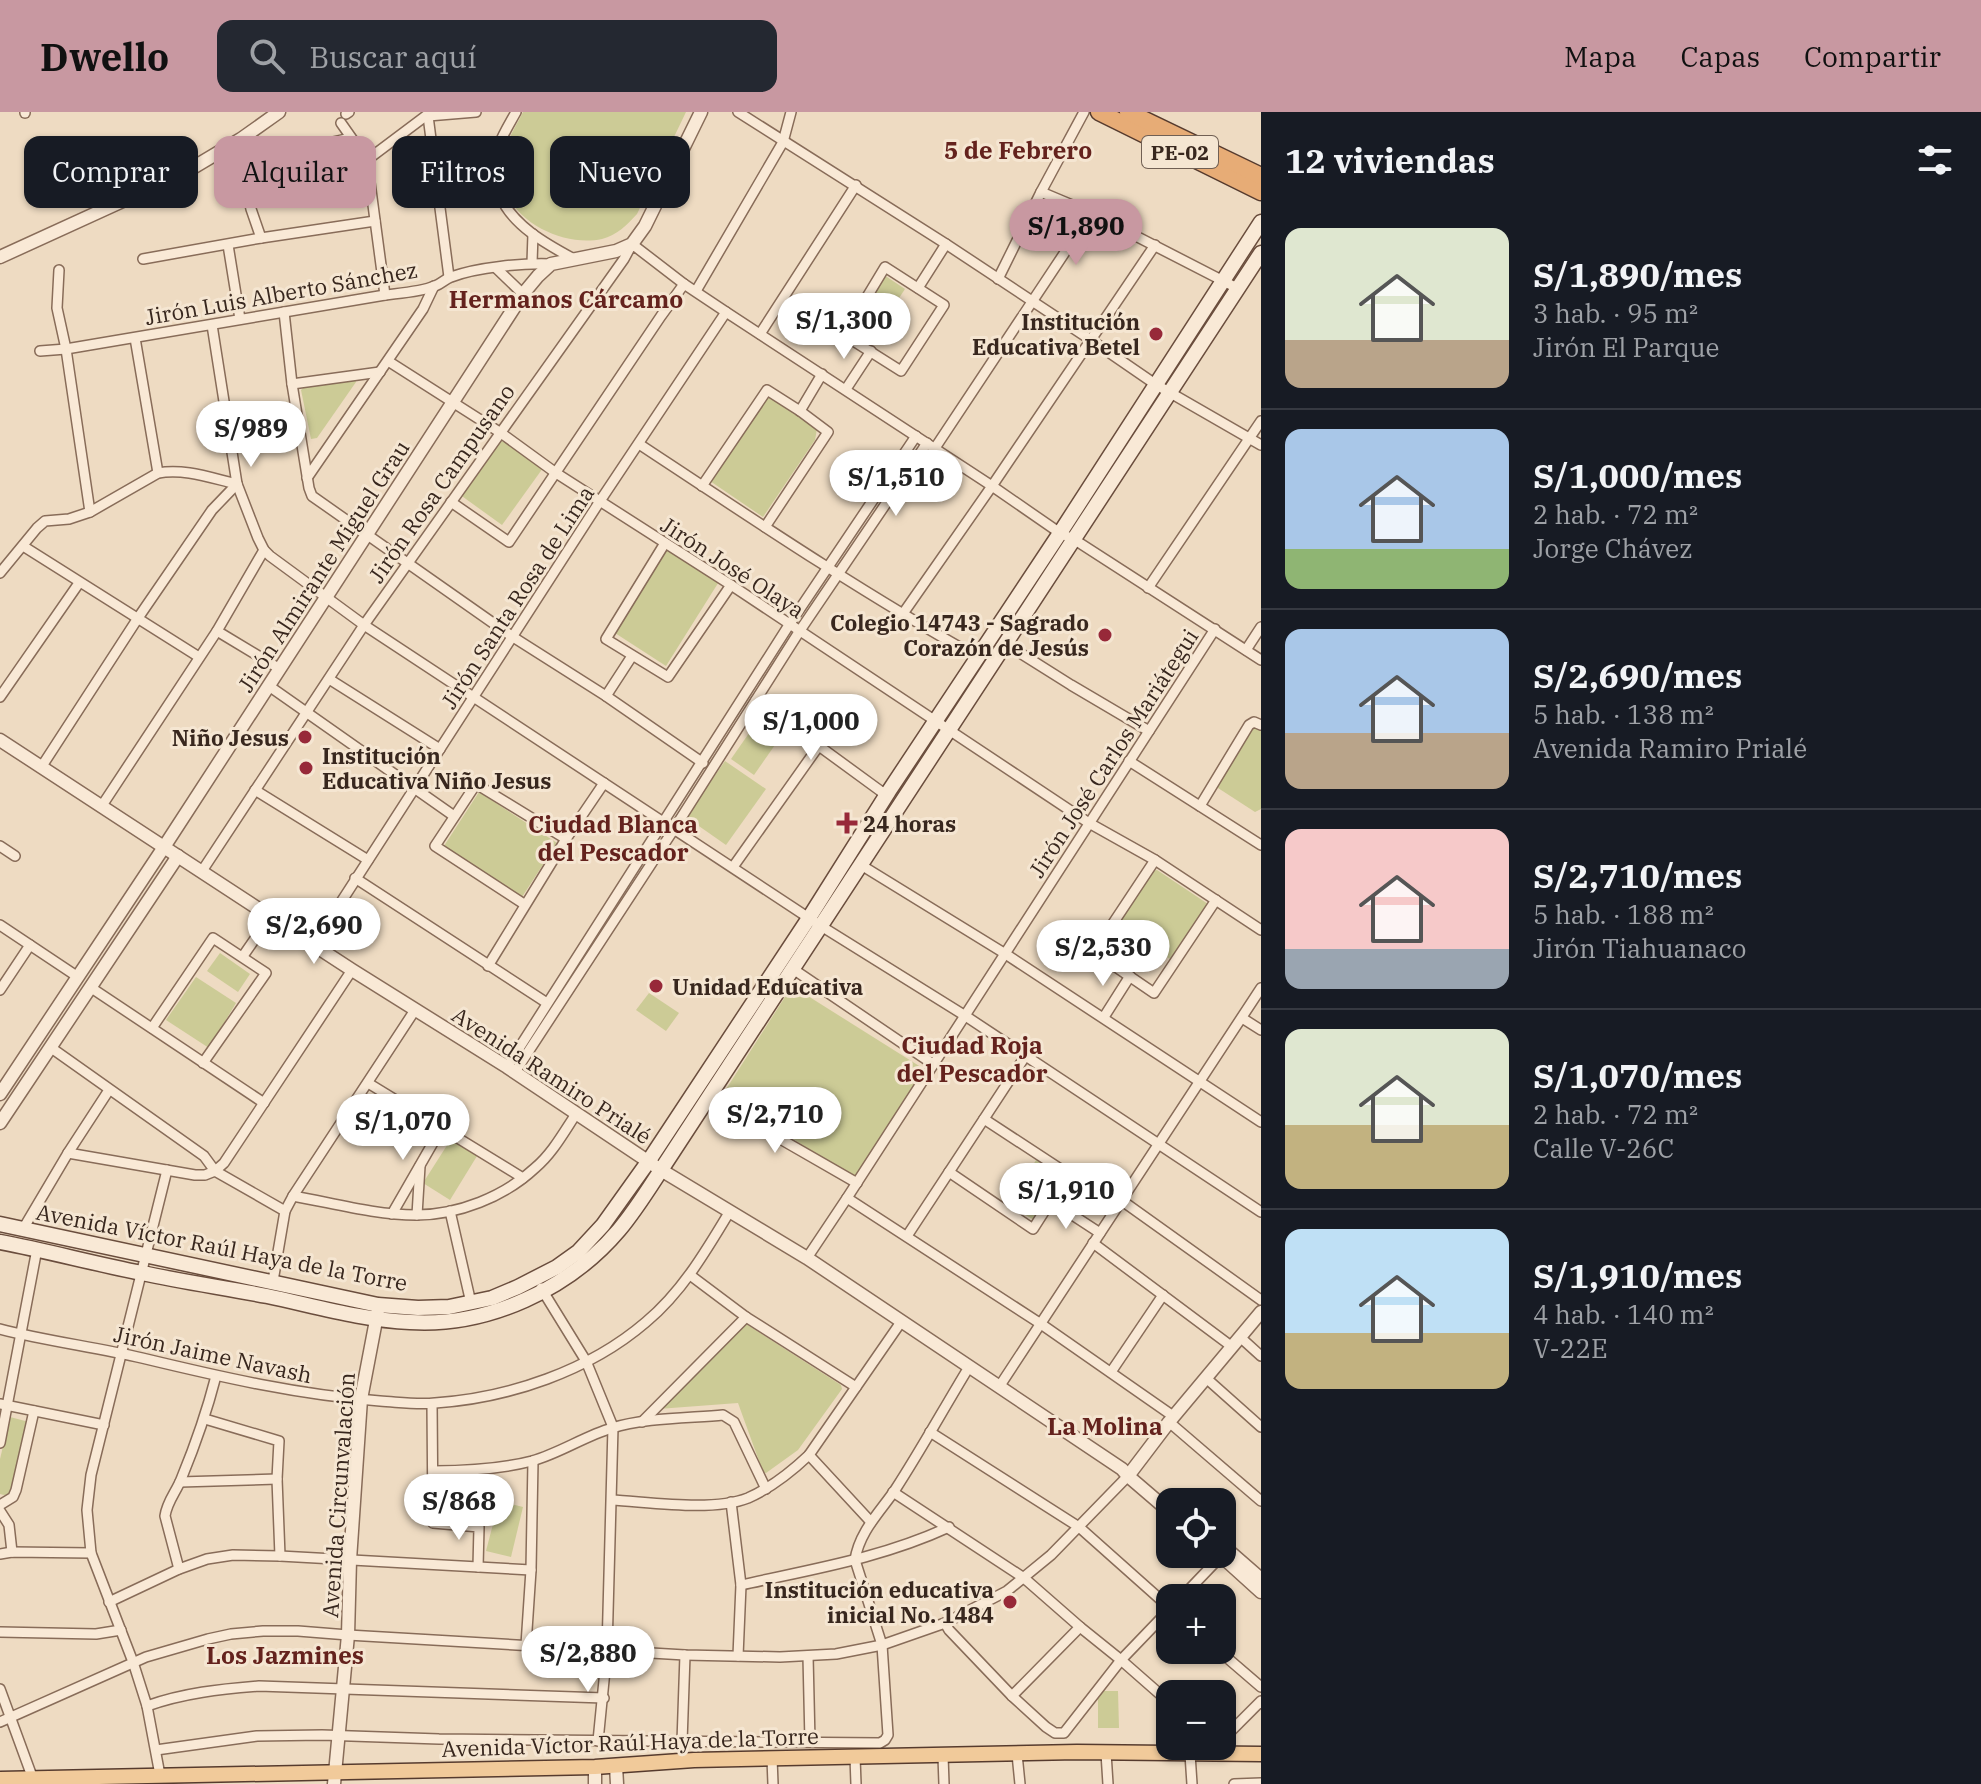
<!DOCTYPE html>
<html lang="es">
<meta charset="utf-8">
<style>
body{margin:0;font-family:"IBM Plex Serif",serif;background:#242831;color:#f1f3f6;height:100vh;display:flex;flex-direction:column;font-size:30px;white-space:nowrap}
*{box-sizing:border-box;margin:0}
p{font-size:26px;color:#9ea1a6}
.icon{flex:none;width:44px;height:44px;fill:none;stroke:currentColor;stroke-width:2;stroke-linecap:round;stroke-linejoin:round}
.map{position:relative;flex:1;overflow:hidden}
.side{display:flex;flex-direction:column;background:#171b24;width:720px}
.side>*{flex:none}
.top-card{position:absolute;left:24px;top:24px;width:760px;height:72px;display:flex;gap:16px}
.buttons{position:absolute;left:1156px;top:1376px;display:grid;gap:16px}
.buttons a{display:grid;place-items:center;width:80px;height:80px;border-radius:16px;background:#171b24;box-shadow:0 2px 6px #0004;font-size:40px}
.price{position:absolute;translate:-50% -68px;padding:0 18px;border-radius:28px;background:#fff;color:#222;font-size:26px;line-height:52px;filter:drop-shadow(0 2px 4px #0008)}
.price::after{content:'';position:absolute;left:50%;top:48px;width:24px;height:18px;margin-left:-12px;background:inherit;clip-path:polygon(0 0,100% 0,50% 100%)}
.price.selected{background:#c898a1;color:#111}
ul{padding:0;list-style:none}
li{display:flex;align-items:center;gap:24px;height:200px;padding:0 24px}
li+li{border-top:2px solid #363941}
li span{display:grid;place-items:center;flex:none;width:224px;height:160px;border-radius:16px;color:#555}
li>.icon{margin-inline-start:auto}
span .icon{width:96px;height:96px;fill:#fffc;stroke-width:1}
li b{font-size:34px}
h2{display:flex;justify-content:space-between;align-items:center;height:96px;padding:0 24px;font-size:34px}
.chip{padding:0 28px;border-radius:16px;background:#171b24;box-shadow:0 2px 6px #0004;font-size:28px;line-height:72px}
.chip.selected{background:#c898a1;color:#111}
header{display:flex;align-items:center;gap:48px;box-sizing:border-box;height:112px;padding:0 40px;background:#c898a1;color:#111}
header strong{font-size:38px}
nav{display:flex;gap:44px;margin-inline-start:auto;font-size:28px}
.search{width:560px;height:72px;background:#242831;display:flex;align-items:center;gap:20px;box-sizing:border-box;padding:0 28px;border-radius:16px;color:#9ea1a6;font-size:30px}
main{display:flex;flex:1;min-height:0}
.map>svg:first-child{display:block}
.green{fill:#cccb96}
.lines{fill:none;stroke-linecap:round;stroke-linejoin:round}
.minor-casing{stroke:#886c59;stroke-width:12}
.tertiary-casing{stroke:#886c59;stroke-width:15}
.secondary-casing{stroke:#6a4d3d;stroke-width:17}
.primary-casing{stroke:#563b2e;stroke-width:17}
.trunk-casing{stroke:#563b2e;stroke-width:19}
.minor{stroke:#f9e9d6;stroke-width:9}
.tertiary{stroke:#f9e9d6;stroke-width:12}
.secondary{stroke:#f9e9d6;stroke-width:14}
.primary{stroke:#f1ca9a;stroke-width:14}
.trunk{stroke:#e7ac76;stroke-width:16}
.poi-dot{fill:#972939;stroke:#f5e6d2;stroke-width:3}
.labels{text-anchor:middle;dominant-baseline:central;stroke-width:6;stroke-linejoin:round;paint-order:stroke}
.shield{fill:#f5e6d2;stroke:#716054;stroke-width:2}
.shield-label{font-size:20px;font-weight:bold;fill:#38271e}
.street-label{font-size:22px;fill:#38271e;stroke:#f5e6d2}
.poi-label{font-size:22px;font-weight:bold;fill:#38271e;stroke:#f5e6d2;text-anchor:end}
.neighbourhood-label{font-size:24px;font-weight:bold;fill:#64221d;stroke:#f5e6d2}
</style>
<header>
<strong>Dwello</strong>
<div class="search"><svg class="icon" aria-label="search" viewBox="0 0 24 24"><circle cx="10" cy="10" r="6"/><path d="M15 15l6 6"/></svg>Buscar aquí</div>
<nav><a>Mapa</a><a>Capas</a><a>Compartir</a></nav>
</header>
<main>
<div class="map">
<svg width="1261" height="1672" viewBox="0 0 1261 1672">
<rect width="100%" height="100%" fill="#eedbc2"/>
<g class="green">
<path d="M 523,0 L 686,0 L 637,102 C 627,113 617,123 602,127 C 560,136 501,105 501,58 C 501,37 514,18 523,0 Z"/>
<path d="M 884,163 L 905,177 L 882,212 L 861,199 Z"/>
<path d="M 354,265 L 356,270 L 317,326 L 311,327 L 301,278 L 305,274 Z"/>
<path d="M 769,286 L 777,287 L 817,317 L 815,328 L 763,405 L 710,369 L 765,287 Z"/>
<path d="M 500,329 L 505,330 L 543,356 L 502,413 L 459,382 L 497,330 Z"/>
<path d="M 667,434 L 720,468 L 666,554 L 615,521 Z"/>
<path d="M 761,604 L 784,620 L 754,663 L 731,647 Z"/>
<path d="M 1256,614 L 1261,618 L 1261,697 L 1255,700 L 1218,676 L 1217,673 L 1252,615 Z"/>
<path d="M 725,649 L 766,677 L 726,733 L 686,705 Z"/>
<path d="M 479,680 L 557,731 L 522,785 L 444,734 Z"/>
<path d="M 1157,758 L 1208,792 L 1170,847 L 1120,815 L 1119,809 L 1152,759 Z"/>
<path d="M 220,841 L 250,862 L 238,880 L 207,859 Z"/>
<path d="M 196,865 L 236,891 L 209,936 L 166,908 Z"/>
<path d="M 792,874 L 924,957 L 854,1066 L 723,982 Z"/>
<path d="M 649,881 L 679,901 L 666,919 L 636,898 Z"/>
<path d="M 451,1027 L 477,1044 L 450,1088 L 423,1071 Z"/>
<path d="M 1036,1048 L 1061,1063 L 1034,1108 L 1009,1093 Z"/>
<path d="M 743,1210 L 841,1273 L 842,1277 L 798,1338 L 766,1361 L 763,1360 L 738,1291 L 658,1297 Z"/>
<path d="M 10,1305 L 29,1310 L 13,1379 C 9,1383 6,1384 0,1382 L 0,1347 Z"/>
<path d="M 499,1389 L 523,1395 L 511,1445 L 486,1439 Z"/>
<path d="M 1098,1579 L 1118,1579 L 1119,1616 L 1098,1616 Z"/>
</g>
<g class="lines">
<g class="minor-casing">
<g id="minor">
<path d="M 25,0 L 25,1"/>
<path d="M 516,0 C 510,11 503,22 499,33 C 495,42 496,55 497,64 C 498,70 498,77 500,83 C 511,113 548,133 574,147"/>
<path d="M 738,0 L 946,132 L 1091,228 L 1155,272 L 1261,333"/>
<path d="M 346,2 L 349,0"/>
<path d="M 428,4 L 449,165"/>
<path d="M 428,4 L 476,0"/>
<path d="M 341,11 L 367,48 L 385,183"/>
<path d="M 367,48 L 431,0"/>
<path d="M 1041,80 L 1091,101 L 1237,176"/>
<path d="M 261,126 L 251,97 L 246,73 L 250,61 L 256,53 L 305,36 L 351,26"/>
<path d="M 228,133 L 240,207"/>
<path d="M 143,147 L 261,126 L 375,109"/>
<path d="M 532,151 L 533,122"/>
<path d="M 885,155 L 944,193 L 901,259 L 844,223 Z"/>
<path d="M 496,156 L 523,182"/>
<path d="M 59,158 L 57,196 L 66,237 L 90,400"/>
<path d="M 998,167 L 1041,80 L 1084,0"/>
<path d="M 918,176 L 946,132"/>
<path d="M 696,179 L 783,30 L 791,0"/>
<path d="M 284,200 L 292,272 L 309,376 L 312,384 L 513,525 L 606,584 L 703,651"/>
<path d="M 212,213 L 237,372 L 258,426 L 264,438 L 270,444 L 364,513 L 821,814 L 964,903 L 1261,1100"/>
<path d="M 760,222 L 856,73"/>
<path d="M 135,226 L 158,361"/>
<path d="M 40,239 L 66,237 L 385,183 C 401,181 420,180 435,174 C 441,172 445,167 451,165 C 478,155 523,151 551,152"/>
<path d="M 388,249 L 501,321 L 556,361 L 731,473 L 1089,711 L 1155,748 L 1261,818"/>
<path d="M 292,272 L 380,260"/>
<path d="M 846,277 L 871,239"/>
<path d="M 800,299 L 822,262"/>
<path d="M 639,332 C 751,406 861,480 977,545"/>
<path d="M 935,336 L 1091,101"/>
<path d="M 307,366 L 423,197 L 434,174"/>
<path d="M 702,374 L 767,278 L 800,299 L 828,320 L 765,415"/>
<path d="M 451,390 L 509,430 L 661,204 L 684,172"/>
<path d="M 665,431 L 606,527 L 668,565 L 731,473"/>
<path d="M 23,434 L 199,545"/>
<path d="M 0,461 L 37,416 L 45,409 L 69,407 L 90,400 L 158,361 C 184,356 211,366 237,372"/>
<path d="M 1148,476 L 1261,309"/>
<path d="M 902,503 L 992,374 L 1155,133"/>
<path d="M 217,519 L 280,557"/>
<path d="M 1006,532 L 1071,573 L 1149,619"/>
<path d="M 1246,538 L 1261,515"/>
<path d="M 329,567 L 440,637"/>
<path d="M 269,574 L 454,704"/>
<path d="M 606,584 L 632,544"/>
<path d="M 0,585 L 79,471"/>
<path d="M 756,588 L 886,683"/>
<path d="M 1129,649 L 1261,733"/>
<path d="M 42,654 L 138,506 L 212,398 L 237,372"/>
<path d="M 255,678 L 368,748"/>
<path d="M 1200,694 L 1249,613 L 1254,610 L 1261,613"/>
<path d="M 101,695 L 217,519 L 264,438"/>
<path d="M 0,734 L 15,744"/>
<path d="M 1155,748 L 1094,840 L 1154,881 L 1216,788"/>
<path d="M 861,753 L 1004,841 L 1261,1010"/>
<path d="M 733,755 L 818,635"/>
<path d="M 202,759 L 364,513 L 624,147 L 632,132 L 684,172 L 726,200 L 992,374 L 1060,421 L 1075,428 L 1261,548"/>
<path d="M 355,766 L 547,891"/>
<path d="M 524,792 L 435,734 L 476,672 L 566,727"/>
<path d="M 0,813 L 78,865"/>
<path d="M 314,832 L 600,389 L 726,200"/>
<path d="M 243,844 L 270,805"/>
<path d="M 488,854 L 566,727 L 604,671"/>
<path d="M 793,857 L 933,952"/>
<path d="M 90,875 L 264,991"/>
<path d="M 0,878 L 30,833"/>
<path d="M 1104,905 L 1130,864"/>
<path d="M 1242,906 L 1261,918"/>
<path d="M 152,916 L 213,826 L 266,861 L 203,951"/>
<path d="M 50,935 L 204,1044 L 215,1059 L 224,1051 L 352,858"/>
<path d="M 507,955 L 789,513 L 916,324"/>
<path d="M 515,960 L 674,717 L 799,520 L 927,331"/>
<path d="M 368,971 L 523,1066"/>
<path d="M 709,986 L 857,1071"/>
<path d="M 68,1041 L 195,1063 L 205,1063 L 215,1059 L 285,1099"/>
<path d="M 949,1060 L 1033,1117 L 1068,1062 L 984,1007"/>
<path d="M 293,1084 C 333,1091 375,1103 416,1103 C 458,1103 504,1085 535,1056 C 552,1042 564,1020 576,1002"/>
<path d="M 847,1086 L 1041,1212 L 1173,1304"/>
<path d="M 1121,1088 L 1261,1188"/>
<path d="M 1051,1089 L 1100,1121"/>
<path d="M 450,1099 L 471,1191"/>
<path d="M 392,1102 L 442,1015"/>
<path d="M 417,1103 L 420,1054"/>
<path d="M 23,1117 L 68,1041 L 109,978"/>
<path d="M 907,1124 L 1026,943"/>
<path d="M 1093,1131 L 1231,1234"/>
<path d="M 807,1146 L 847,1086 L 1215,517"/>
<path d="M 690,1163 L 746,1205 L 856,1275"/>
<path d="M 273,1169 L 285,1099 L 293,1084 L 415,898"/>
<path d="M 541,1176 L 586,1249 L 613,1315 L 607,1538 L 598,1629"/>
<path d="M 0,1217 C 47,1229 95,1235 142,1246 C 221,1265 299,1283 380,1289 C 398,1290 417,1293 435,1291 C 509,1286 589,1259 646,1210 C 682,1180 706,1139 730,1099"/>
<path d="M 1240,1225 L 1261,1244"/>
<path d="M 1111,1260 L 1163,1183"/>
<path d="M 1206,1266 L 1261,1315"/>
<path d="M 999,1275 L 1261,876"/>
<path d="M 0,1292 L 104,1313"/>
<path d="M 432,1292 L 433,1411 L 479,1415 L 478,1455"/>
<path d="M 205,1307 L 279,1329 L 277,1367 L 280,1444"/>
<path d="M 642,1310 L 746,1205"/>
<path d="M 1169,1310 L 1261,1389"/>
<path d="M 930,1320 L 1079,1415 L 1170,1496"/>
<path d="M 0,1331 L 37,1137"/>
<path d="M 809,1343 L 871,1410"/>
<path d="M 434,1359 C 466,1359 501,1357 532,1349 C 560,1341 585,1324 612,1316 C 642,1306 691,1306 723,1303 L 734,1310 L 766,1377"/>
<path d="M 180,1370 L 277,1367"/>
<path d="M 893,1380 L 1024,1466 L 1080,1515 L 1121,1548 L 1170,1591"/>
<path d="M 612,1388 C 649,1390 713,1400 748,1386 C 771,1376 791,1360 809,1343 L 901,1210"/>
<path d="M 731,1390 L 741,1473 L 738,1544"/>
<path d="M 0,1393 L 13,1385 L 16,1378 L 34,1299"/>
<path d="M 0,1399 L 9,1413 L 12,1440"/>
<path d="M 0,1442 L 12,1440 L 91,1441"/>
<path d="M 179,1457 L 165,1404 C 167,1389 177,1379 182,1365 C 196,1331 207,1299 216,1264"/>
<path d="M 741,1473 C 813,1457 882,1446 949,1415"/>
<path d="M 1181,1486 L 1225,1440"/>
<path d="M 109,1490 L 179,1457 L 207,1447 L 233,1443 L 280,1444 L 531,1458"/>
<path d="M 945,1511 L 949,1518 L 1012,1584 L 1046,1615 L 1055,1621 L 1064,1621 L 1121,1548 L 1170,1497"/>
<path d="M 0,1520 L 96,1522 L 121,1518"/>
<path d="M 526,1533 L 531,1458 L 533,1349"/>
<path d="M 1218,1538 L 1261,1575"/>
<path d="M 808,1544 L 810,1630"/>
<path d="M 0,1577 L 33,1667"/>
<path d="M 1012,1584 L 1080,1515"/>
<path d="M 147,1594 C 183,1581 221,1577 259,1574 L 604,1586"/>
<path d="M 0,1610 L 146,1545 L 208,1527 L 231,1522 L 263,1519 L 298,1519 L 348,1523 L 685,1543 L 780,1545 L 836,1542 L 882,1533 L 945,1511 L 1007,1479 L 1051,1443 L 1128,1364"/>
<path d="M 1222,1628 L 1261,1589"/>
<path d="M 682,1630 L 685,1543"/>
<path d="M 156,1638 L 257,1624 L 322,1623 L 439,1627 L 880,1631 L 885,1628 L 888,1623 L 882,1533 L 855,1448 C 859,1420 880,1400 895,1378 C 921,1338 944,1296 969,1255"/>
<path d="M 1106,1641 L 1108,1672"/>
<path d="M 1017,1642 L 1020,1672"/>
<path d="M 1190,1642 L 1192,1672"/>
<path d="M 943,1644 L 944,1672"/>
<path d="M 855,1645 L 856,1672"/>
<path d="M 772,1646 L 773,1672"/>
<path d="M 160,1663 L 147,1594 L 133,1550 L 91,1441 L 87,1398 L 91,1363 L 167,1058"/>
<path d="M 1234,1672 L 1261,1671"/>
</g>
</g>
<g class="tertiary-casing">
<g id="tertiary">
<path d="M 0,145 L 184,61 L 241,27 L 279,0"/>
<path d="M 0,628 L 352,858 L 507,955 L 661,1058 L 807,1146 L 1122,1357 L 1128,1364 L 1170,1400"/>
<path d="M 0,982 L 164,735 L 523,182 L 538,164 L 551,152 L 616,139 L 632,132 L 645,114 L 701,0"/>
<path d="M 0,1011 L 178,744"/>
<path d="M 1128,1364 L 1169,1310 L 1261,1200"/>
<path d="M 1222,1433 L 1261,1467"/>
<path d="M 1219,1442 L 1261,1480"/>
<path d="M 616,1654 L 617,1672"/>
<path d="M 334,1672 L 348,1523 L 350,1448 L 361,1287 L 378,1198"/>
<path d="M 595,1672 L 595,1655"/>
</g>
</g>
<g class="secondary-casing">
<g id="secondary">
<path d="M 0,1112 L 378,1193 L 418,1196 L 449,1195 L 492,1186 L 518,1175 L 557,1155 L 578,1140 L 603,1113 L 648,1050 L 809,806 L 889,679 L 1060,421 L 1261,110"/>
<path d="M 0,1130 C 48,1139 95,1152 142,1161 C 184,1170 226,1176 267,1184 C 315,1194 362,1208 410,1210 C 488,1215 569,1177 619,1118 C 635,1099 648,1078 661,1058 L 1261,141"/>
</g>
</g>
<g class="primary-casing">
<path id="primary" d="M 0,1667 L 595,1655 L 694,1648 L 1077,1640 L 1261,1642"/>
</g>
<g class="trunk-casing">
<g id="trunk">
<path d="M 1099,0 L 1261,80"/>
<path d="M 1128,0 L 1261,64"/>
</g>
</g>
<use href="#minor" class="minor"/>
<use href="#tertiary" class="tertiary"/>
<use href="#secondary" class="secondary"/>
<use href="#primary" class="primary"/>
<use href="#trunk" class="trunk"/>
</g>
<g class="poi-dot">
<circle cx="1156" cy="222" r="8"/>
<circle cx="1105" cy="523" r="8"/>
<circle cx="305" cy="625" r="8"/>
<circle cx="306" cy="656" r="8"/>
<path d="M843 699h8v8h8v8h-8v8h-8v-8h-8v-8h8z"/>
<circle cx="656" cy="874" r="8"/>
<circle cx="1010" cy="1490" r="8"/>
</g>
<g class="labels">
<rect class="shield" x="1142" y="24" width="76" height="32" rx="6"/>
<g class="shield-label">
<text x="1180" y="40">PE-02</text>
</g>
<g class="street-label">
<text transform="translate(281 181) rotate(-10)">Jirón Luis Alberto Sánchez</text>
<text transform="translate(441 371) rotate(-55)">Jirón Rosa Campusano</text>
<text transform="translate(323 454) rotate(-57)">Jirón Almirante Miguel Grau</text>
<text transform="translate(733 455) rotate(33)">Jirón José Olaya</text>
<text transform="translate(517 485) rotate(-57)">Jirón Santa Rosa de Lima</text>
<text transform="translate(1113 641) rotate(-57)">Jirón José Carlos Mariátegui</text>
<text transform="translate(552 963) rotate(33)">Avenida Ramiro Prialé</text>
<text transform="translate(222 1135) rotate(11)">Avenida Víctor Raúl Haya de la Torre</text>
<text transform="translate(213 1242) rotate(12)">Jirón Jaime Navash</text>
<text transform="translate(338 1383) rotate(-86)">Avenida Circunvalación</text>
<text transform="translate(630 1630) rotate(-2)">Avenida Víctor Raúl Haya de la Torre</text>
</g>
<g class="poi-label">
<text x="1140" y="209">Institución<tspan x="1140" dy="25">Educativa Betel</tspan></text>
<text x="1089" y="510">Colegio 14743 - Sagrado<tspan x="1089" dy="25">Corazón de Jesús</tspan></text>
<text x="289" y="625">Niño Jesus</text>
<text x="322" y="643" text-anchor="start">Institución<tspan x="322" dy="25">Educativa Niño Jesus</tspan></text>
<text x="863" y="711" text-anchor="start">24 horas</text>
<text x="672" y="874" text-anchor="start">Unidad Educativa</text>
<text x="994" y="1477">Institución educativa<tspan x="994" dy="25">inicial No. 1484</tspan></text>
</g>
<g class="neighbourhood-label">
<text x="1018" y="38">5 de Febrero</text>
<text x="566" y="187">Hermanos Cárcamo</text>
<text x="613" y="712">Ciudad Blanca<tspan x="613" dy="28">del Pescador</tspan></text>
<text x="972" y="933">Ciudad Roja<tspan x="972" dy="28">del Pescador</tspan></text>
<text x="1105" y="1314">La Molina</text>
<text x="285" y="1543">Los Jazmines</text>
</g>
</g>
</svg>
<div class="buttons">
<a><svg class="icon" aria-label="locate" viewBox="0 0 24 24"><circle cx="12" cy="12" r="6"/><path d="M12 2v4M12 18v4M2 12h4M18 12h4"/></svg></a>
<a>+</a>
<a>−</a>
</div>
<b class="price selected" style="left:1076px;top:155px">S/1,890</b>
<b class="price" style="left:844px;top:249px">S/1,300</b>
<b class="price" style="left:251px;top:357px">S/989</b>
<b class="price" style="left:896px;top:406px">S/1,510</b>
<b class="price" style="left:811px;top:650px">S/1,000</b>
<b class="price" style="left:314px;top:854px">S/2,690</b>
<b class="price" style="left:1103px;top:876px">S/2,530</b>
<b class="price" style="left:775px;top:1043px">S/2,710</b>
<b class="price" style="left:403px;top:1050px">S/1,070</b>
<b class="price" style="left:1066px;top:1119px">S/1,910</b>
<b class="price" style="left:459px;top:1430px">S/868</b>
<b class="price" style="left:588px;top:1582px">S/2,880</b>
<div class="top-card">
<a class="chip">Comprar</a>
<a class="chip selected">Alquilar</a>
<a class="chip">Filtros</a>
<a class="chip">Nuevo</a>
</div>
</div>
<section class="side">
<h2>12 viviendas<svg class="icon" aria-label="filters" viewBox="0 0 24 24"><path d="M4 7h16M4 17h16"/><circle cx="9" cy="7" r="2"/><circle cx="15" cy="17" r="2"/></svg></h2>
<ul>
<li><span style="background:linear-gradient(#dfe7d0 70%,#b9a48a 0)"><svg class="icon" aria-label="home" viewBox="0 0 24 24"><path d="M3 11l9-7 9 7M6 9v11h12V9"/></svg></span><div><b>S/1,890/mes</b><p>3 hab. · 95 m²</p><p>Jirón El Parque</p></div></li>
<li><span style="background:linear-gradient(#a9c7e8 75%,#8fb573 0)"><svg class="icon" aria-label="home" viewBox="0 0 24 24"><path d="M3 11l9-7 9 7M6 9v11h12V9"/></svg></span><div><b>S/1,000/mes</b><p>2 hab. · 72 m²</p><p>Jorge Chávez</p></div></li>
<li><span style="background:linear-gradient(#a9c7e8 65%,#b9a48a 0)"><svg class="icon" aria-label="home" viewBox="0 0 24 24"><path d="M3 11l9-7 9 7M6 9v11h12V9"/></svg></span><div><b>S/2,690/mes</b><p>5 hab. · 138 m²</p><p>Avenida Ramiro Prialé</p></div></li>
<li><span style="background:linear-gradient(#f6c9c9 75%,#9aa5b1 0)"><svg class="icon" aria-label="home" viewBox="0 0 24 24"><path d="M3 11l9-7 9 7M6 9v11h12V9"/></svg></span><div><b>S/2,710/mes</b><p>5 hab. · 188 m²</p><p>Jirón Tiahuanaco</p></div></li>
<li><span style="background:linear-gradient(#dfe7d0 60%,#c2b280 0)"><svg class="icon" aria-label="home" viewBox="0 0 24 24"><path d="M3 11l9-7 9 7M6 9v11h12V9"/></svg></span><div><b>S/1,070/mes</b><p>2 hab. · 72 m²</p><p>Calle V-26C</p></div></li>
<li><span style="background:linear-gradient(#bfe0f5 65%,#c2b280 0)"><svg class="icon" aria-label="home" viewBox="0 0 24 24"><path d="M3 11l9-7 9 7M6 9v11h12V9"/></svg></span><div><b>S/1,910/mes</b><p>4 hab. · 140 m²</p><p>V-22E</p></div></li>
</ul>
</section>
</main>
